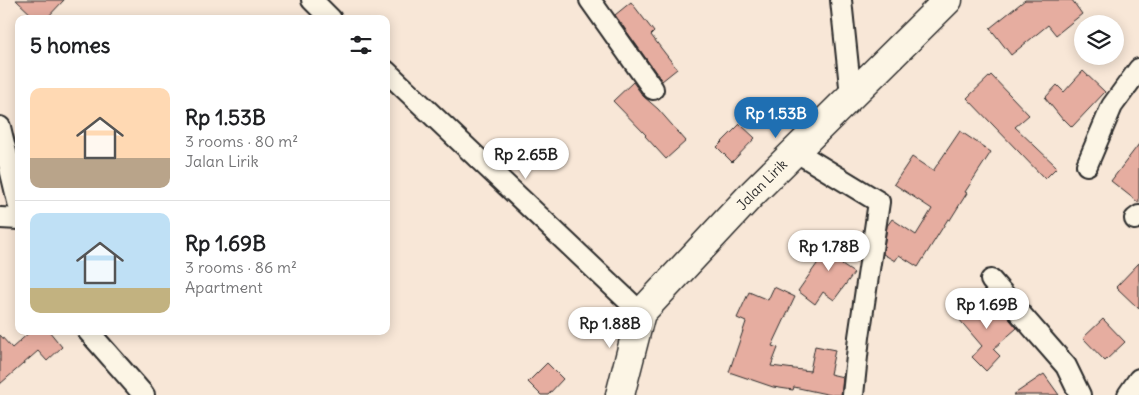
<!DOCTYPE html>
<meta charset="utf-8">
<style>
body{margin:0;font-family:Delius,sans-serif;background:#f2f2f2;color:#202124;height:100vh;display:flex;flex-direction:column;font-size:19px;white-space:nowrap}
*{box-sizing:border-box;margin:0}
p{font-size:16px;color:#757577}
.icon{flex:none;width:28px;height:28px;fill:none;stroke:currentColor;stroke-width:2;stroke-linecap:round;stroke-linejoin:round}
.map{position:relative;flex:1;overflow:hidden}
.sheet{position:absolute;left:15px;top:15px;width:375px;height:320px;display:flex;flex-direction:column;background:#fff;border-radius:10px;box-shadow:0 2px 12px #0003}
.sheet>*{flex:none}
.controls{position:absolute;left:1074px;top:15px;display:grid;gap:10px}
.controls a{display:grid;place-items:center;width:50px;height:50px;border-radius:50%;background:#fff;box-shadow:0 2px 12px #0003;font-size:25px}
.price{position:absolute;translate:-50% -42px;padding:0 11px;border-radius:18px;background:#fff;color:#222;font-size:16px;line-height:32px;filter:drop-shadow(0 1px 2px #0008)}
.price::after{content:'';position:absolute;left:50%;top:30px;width:15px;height:11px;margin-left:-8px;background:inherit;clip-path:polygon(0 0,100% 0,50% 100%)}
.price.on{background:#1f6fb2;color:#fff}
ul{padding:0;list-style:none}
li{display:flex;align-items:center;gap:15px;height:125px;padding:0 15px}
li+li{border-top:1px solid #e0e0e0}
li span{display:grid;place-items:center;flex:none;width:140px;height:100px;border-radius:10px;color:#555}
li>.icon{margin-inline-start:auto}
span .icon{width:60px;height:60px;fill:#fffc;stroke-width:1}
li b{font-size:21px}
h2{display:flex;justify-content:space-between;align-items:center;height:60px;padding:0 15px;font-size:21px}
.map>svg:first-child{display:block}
.building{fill:#e6ada0;stroke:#2b2b2b}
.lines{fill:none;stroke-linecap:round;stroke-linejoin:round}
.street-casing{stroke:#2b2b2b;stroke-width:24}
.secondary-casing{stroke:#2b2b2b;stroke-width:31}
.street{stroke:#fcf5e5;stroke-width:20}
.secondary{stroke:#fcf5e5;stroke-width:28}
.labels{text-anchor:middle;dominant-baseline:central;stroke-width:4.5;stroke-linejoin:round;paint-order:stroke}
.street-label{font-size:14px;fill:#2b2b2b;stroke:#fcf5e5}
</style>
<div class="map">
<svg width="1139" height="395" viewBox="0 0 1139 395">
<rect width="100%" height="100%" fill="#f8e7d7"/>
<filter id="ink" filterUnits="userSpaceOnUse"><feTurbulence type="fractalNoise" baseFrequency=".02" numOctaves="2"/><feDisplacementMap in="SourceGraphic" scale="10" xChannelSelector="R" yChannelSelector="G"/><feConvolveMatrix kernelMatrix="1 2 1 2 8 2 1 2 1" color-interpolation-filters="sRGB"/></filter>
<g filter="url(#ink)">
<g class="building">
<path d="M 16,0 L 64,0 L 46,19 L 36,19 Z"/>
<path d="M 1025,0 L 1072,0 L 1082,14 L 1056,35 L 1048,25 L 1011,55 L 990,28 Z"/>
<path d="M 631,2 L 654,32 L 651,35 L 677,69 L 662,81 L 615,15 Z"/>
<path d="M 1083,71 L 1105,92 L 1072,127 L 1064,119 L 1063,120 L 1045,98 L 1057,85 L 1064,92 Z"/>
<path d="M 991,75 L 1029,115 L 1015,127 L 1057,167 L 1045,179 L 967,98 Z"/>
<path d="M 633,82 L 643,96 L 658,109 L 686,141 L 666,159 L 645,136 L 646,135 L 613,101 Z"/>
<path d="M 740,124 L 755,138 L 732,162 L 717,147 Z"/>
<path d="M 960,131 L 991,152 L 965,192 L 967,193 L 950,220 L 948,219 L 918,267 L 899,255 L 895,261 L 883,254 L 887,226 L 892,219 L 916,235 L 932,209 L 894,184 L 912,157 L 933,171 Z"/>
<path d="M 1139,144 L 1139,203 L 1111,181 Z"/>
<path d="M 838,234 L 856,246 L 842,265 L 854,273 L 834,300 L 823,292 L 815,304 L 798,291 Z"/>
<path d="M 1139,263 L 1139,309 L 1116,287 Z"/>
<path d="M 774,287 L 795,297 L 772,346 L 778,348 L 771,366 L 810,371 L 815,346 L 835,350 L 830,374 L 843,377 L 841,395 L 831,395 L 794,387 L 793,390 L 773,387 L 729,372 L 746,322 L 737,318 L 749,292 L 768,300 Z"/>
<path d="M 990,297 L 1017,328 L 993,349 L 1000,356 L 986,371 L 972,357 L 982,346 L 958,318 L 974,304 L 977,308 Z"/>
<path d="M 1103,319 L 1125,342 L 1105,361 L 1083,338 Z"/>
<path d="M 31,331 L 49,331 L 62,347 L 47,361 L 38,351 L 0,384 L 0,335 L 12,348 Z"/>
<path d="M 547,363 L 563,379 L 548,395 L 541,395 L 528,382 Z"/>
<path d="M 1044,374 L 1059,395 L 1013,395 Z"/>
</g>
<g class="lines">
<g class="street-casing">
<g id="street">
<path d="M 312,0 L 331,19"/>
<path d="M 590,0 L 653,89"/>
<path d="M 841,0 L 851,96"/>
<path d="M 386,71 L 641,313"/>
<path d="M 0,127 L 19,206"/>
<path d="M 795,151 L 879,202 L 859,337 L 853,395"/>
<path d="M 1087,165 L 1112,106 L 1139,69"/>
<path d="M 0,218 L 19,219"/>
<path d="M 1135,219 L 1139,216"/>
<path d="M 991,280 L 1066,366 L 1080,395"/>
<path d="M 88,331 L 144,395"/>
<path d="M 1128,395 L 1139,379"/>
</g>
</g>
<g class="secondary-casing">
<g id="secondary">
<path id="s1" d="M 620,395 L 641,313 L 752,194 L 948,0"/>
</g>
</g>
<use href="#street" class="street"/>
<use href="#secondary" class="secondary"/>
</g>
</g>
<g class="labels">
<g class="street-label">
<text stroke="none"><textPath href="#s1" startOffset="261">Jalan Lirik</textPath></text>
</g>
</g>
</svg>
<div class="controls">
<a><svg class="icon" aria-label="layers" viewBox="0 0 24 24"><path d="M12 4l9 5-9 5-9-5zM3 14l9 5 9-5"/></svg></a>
</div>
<b class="price on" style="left:776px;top:139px">Rp 1.53B</b>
<b class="price" style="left:526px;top:180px">Rp 2.65B</b>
<b class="price" style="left:829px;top:272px">Rp 1.78B</b>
<b class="price" style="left:987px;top:330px">Rp 1.69B</b>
<b class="price" style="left:610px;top:349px">Rp 1.88B</b>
<section class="sheet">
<h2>5 homes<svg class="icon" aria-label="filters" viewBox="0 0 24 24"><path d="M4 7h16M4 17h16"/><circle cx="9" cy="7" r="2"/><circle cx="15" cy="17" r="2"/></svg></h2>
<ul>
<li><span style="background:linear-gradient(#ffd9b3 70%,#b9a48a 0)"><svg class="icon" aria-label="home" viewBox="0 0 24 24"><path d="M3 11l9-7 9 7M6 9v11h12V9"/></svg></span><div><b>Rp 1.53B</b><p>3 rooms · 80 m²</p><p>Jalan Lirik</p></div></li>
<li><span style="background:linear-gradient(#bfe0f5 75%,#c2b280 0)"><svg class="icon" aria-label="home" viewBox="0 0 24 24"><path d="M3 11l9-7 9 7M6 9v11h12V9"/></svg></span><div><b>Rp 1.69B</b><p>3 rooms · 86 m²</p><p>Apartment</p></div></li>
</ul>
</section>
</div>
